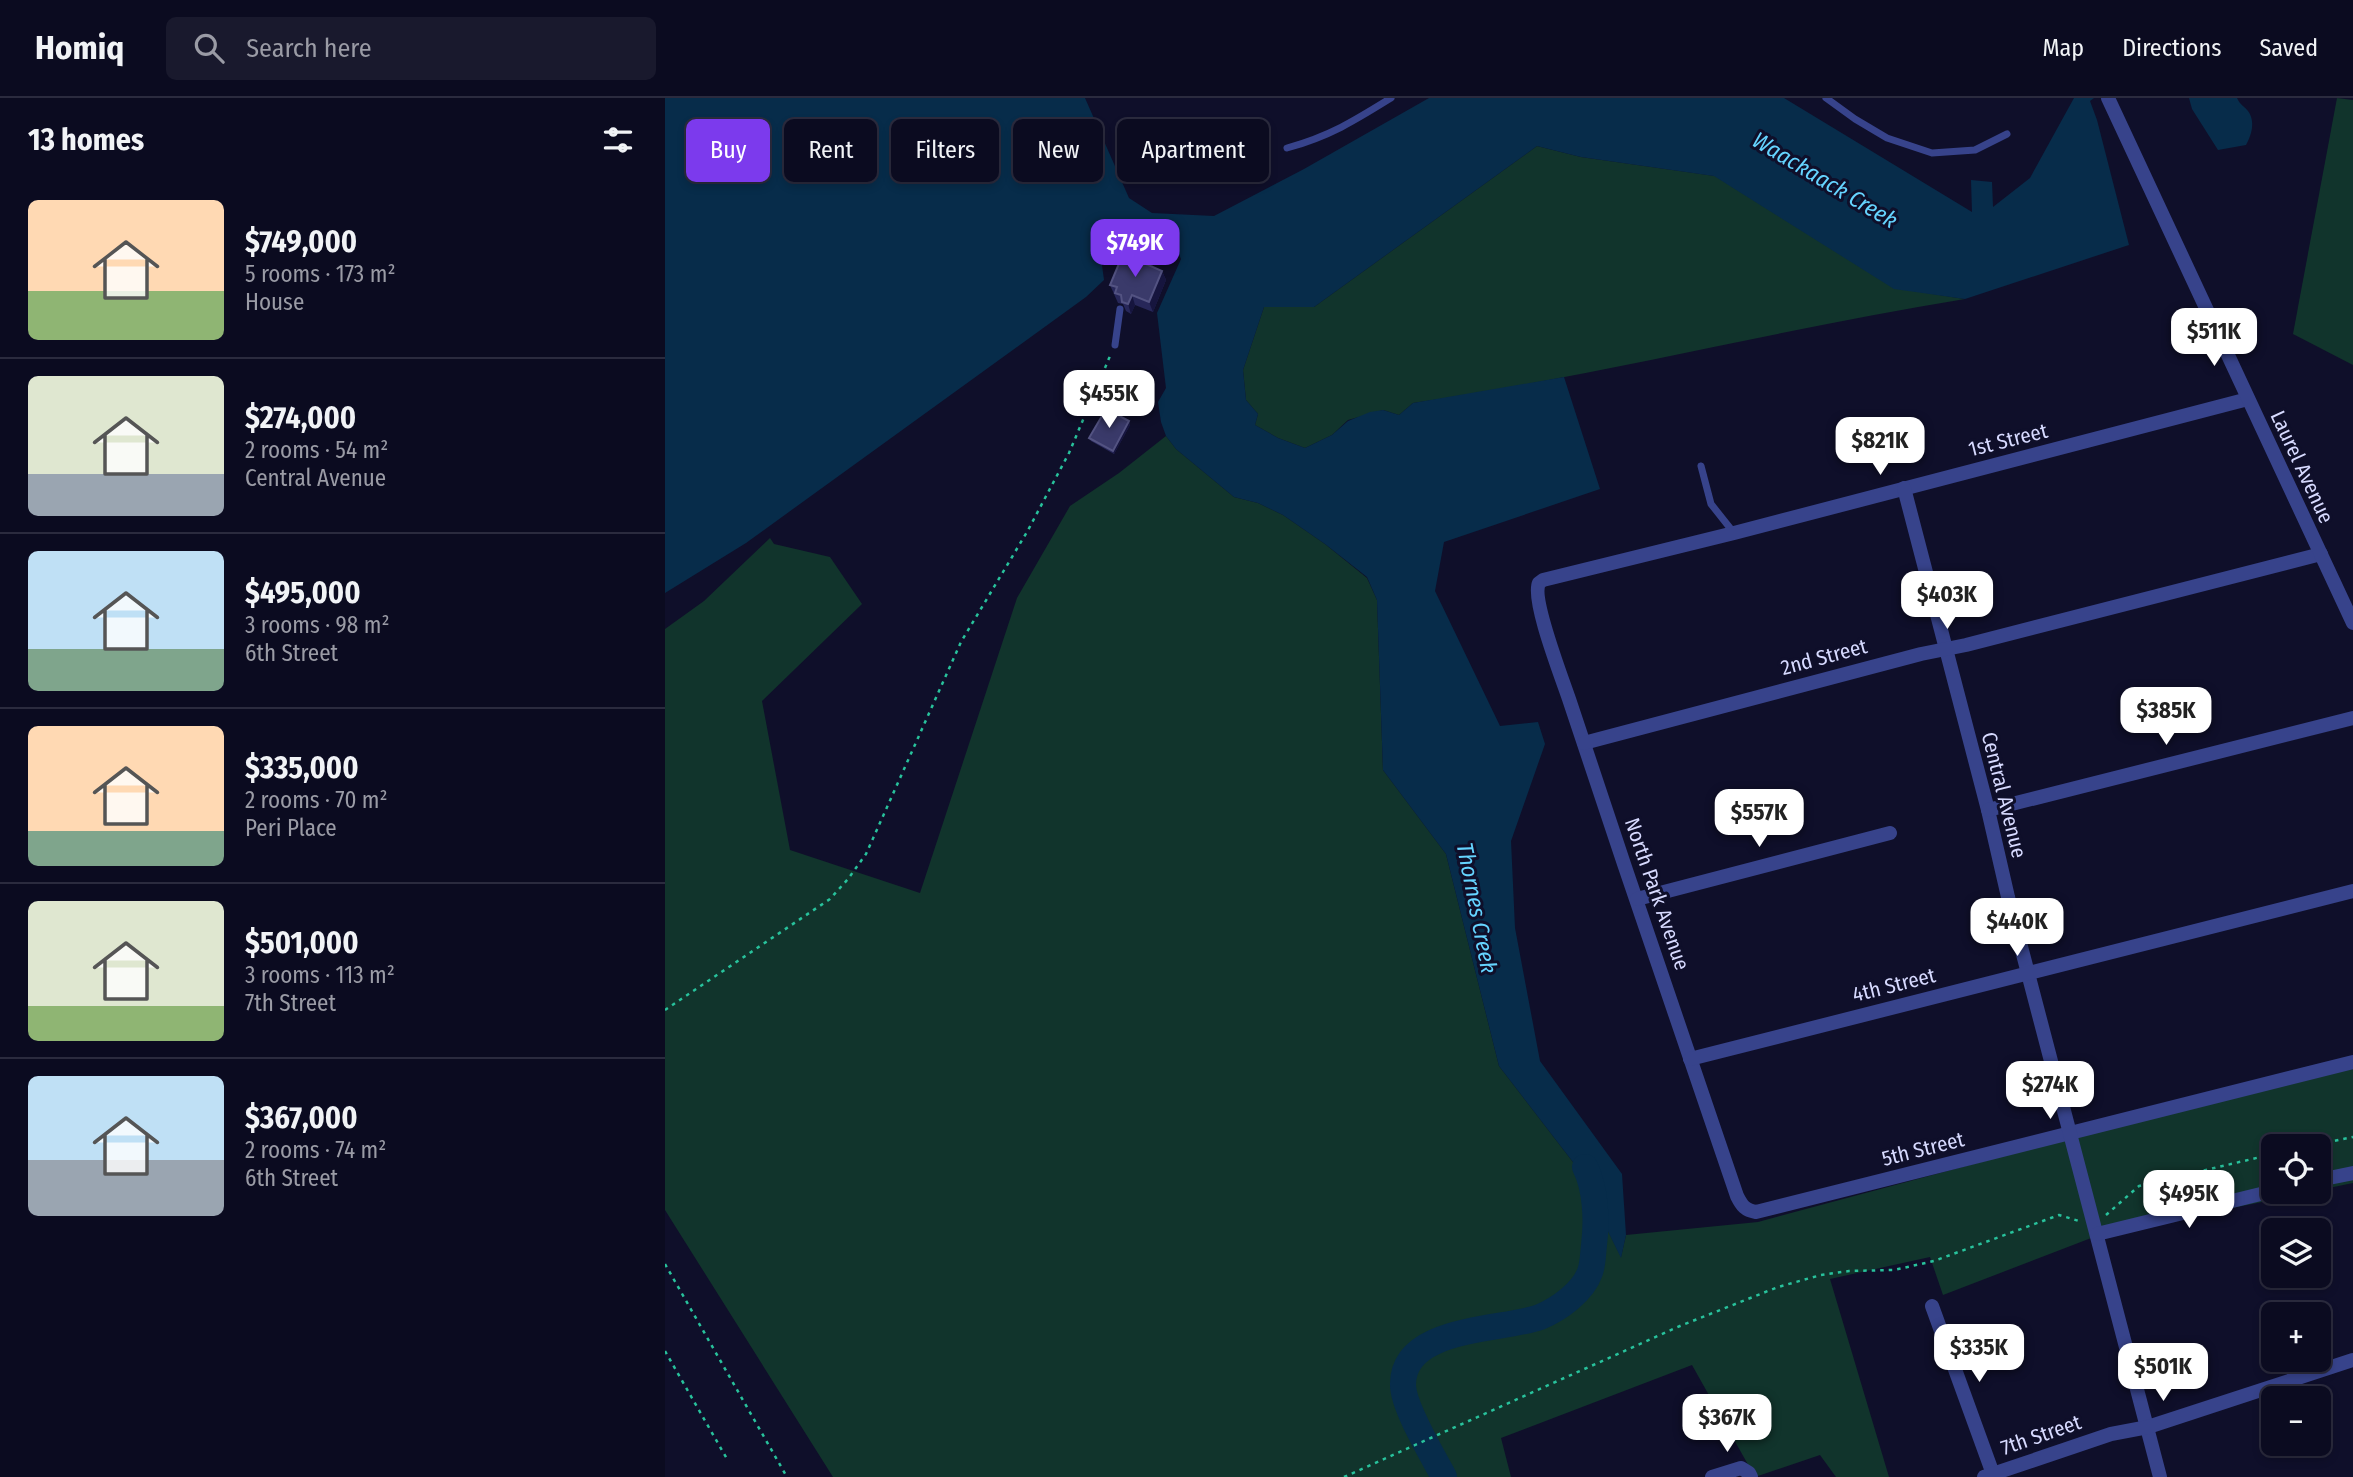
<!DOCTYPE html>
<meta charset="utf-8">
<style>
body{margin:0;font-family:"Fira Sans Condensed",sans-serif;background:#19192d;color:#f1f3f6;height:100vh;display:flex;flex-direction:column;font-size:26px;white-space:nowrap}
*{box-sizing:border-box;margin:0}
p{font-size:23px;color:#9a9ba5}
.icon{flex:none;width:38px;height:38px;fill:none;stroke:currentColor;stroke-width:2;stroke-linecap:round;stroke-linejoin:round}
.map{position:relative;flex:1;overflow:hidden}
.sheet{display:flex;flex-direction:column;background:#0b0b20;width:665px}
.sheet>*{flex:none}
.guide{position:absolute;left:21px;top:21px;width:665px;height:63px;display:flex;gap:14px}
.fabs{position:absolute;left:1596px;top:1036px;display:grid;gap:14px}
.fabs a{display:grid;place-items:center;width:70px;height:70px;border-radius:10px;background:#0b0b20;box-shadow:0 4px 10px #0003,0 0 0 2px #2b2b3e;font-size:35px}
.price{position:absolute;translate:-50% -60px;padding:0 16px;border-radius:14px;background:#fff;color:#222;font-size:23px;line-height:46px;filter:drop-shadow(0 2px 4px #0008)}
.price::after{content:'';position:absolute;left:50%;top:42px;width:21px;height:16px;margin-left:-10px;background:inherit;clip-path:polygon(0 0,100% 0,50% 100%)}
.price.active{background:#7c3aed;color:#fff}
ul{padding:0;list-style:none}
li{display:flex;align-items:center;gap:21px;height:175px;padding:0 28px}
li+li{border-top:2px solid #2b2b3e}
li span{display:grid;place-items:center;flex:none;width:196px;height:140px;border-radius:10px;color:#555}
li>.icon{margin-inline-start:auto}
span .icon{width:84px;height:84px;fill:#fffc;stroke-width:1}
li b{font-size:30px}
h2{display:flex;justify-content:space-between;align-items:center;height:84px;padding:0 28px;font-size:30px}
.chip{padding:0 24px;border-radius:10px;background:#0b0b20;box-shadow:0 4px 10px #0003,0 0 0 2px #2b2b3e;font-size:24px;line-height:63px}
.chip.active{background:#7c3aed;color:#fff}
header{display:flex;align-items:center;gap:42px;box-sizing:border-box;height:98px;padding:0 35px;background:#0b0b20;border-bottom:2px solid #2b2b3e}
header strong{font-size:33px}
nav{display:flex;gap:38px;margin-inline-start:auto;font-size:24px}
.search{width:490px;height:63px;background:#19192d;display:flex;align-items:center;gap:18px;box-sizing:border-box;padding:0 24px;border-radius:10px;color:#9a9ba5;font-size:26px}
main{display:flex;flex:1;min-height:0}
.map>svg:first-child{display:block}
.green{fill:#11342c}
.water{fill:#072c4a}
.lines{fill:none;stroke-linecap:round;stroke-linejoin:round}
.river{stroke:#072c4a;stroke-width:26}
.path{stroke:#28c29c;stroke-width:2.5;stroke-dasharray:3.5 5;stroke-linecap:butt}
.service{stroke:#37438b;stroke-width:7}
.minor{stroke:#37438b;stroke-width:14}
.tertiary{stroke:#37438b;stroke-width:14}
.wall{fill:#272759}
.shaded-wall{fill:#16153e}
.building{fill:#3a3a6a;stroke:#535382;stroke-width:2}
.labels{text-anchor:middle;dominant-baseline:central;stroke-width:6;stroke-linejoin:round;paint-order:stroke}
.street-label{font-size:21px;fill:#d7daff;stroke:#0f0f2a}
.water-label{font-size:23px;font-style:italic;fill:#65d4ff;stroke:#0f0f2a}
</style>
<header>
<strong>Homiq</strong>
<div class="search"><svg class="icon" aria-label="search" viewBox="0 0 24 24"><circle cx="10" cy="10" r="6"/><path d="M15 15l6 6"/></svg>Search here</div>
<nav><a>Map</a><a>Directions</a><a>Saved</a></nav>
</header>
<main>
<section class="sheet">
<h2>13 homes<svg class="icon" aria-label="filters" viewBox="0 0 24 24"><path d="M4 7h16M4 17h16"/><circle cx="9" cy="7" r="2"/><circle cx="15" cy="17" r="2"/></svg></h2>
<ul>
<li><span style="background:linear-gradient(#ffd9b3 65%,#8fb573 0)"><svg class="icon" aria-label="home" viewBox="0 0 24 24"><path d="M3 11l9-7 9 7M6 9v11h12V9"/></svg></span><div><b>$749,000</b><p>5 rooms · 173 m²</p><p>House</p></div></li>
<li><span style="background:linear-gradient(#dfe7d0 70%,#9aa5b1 0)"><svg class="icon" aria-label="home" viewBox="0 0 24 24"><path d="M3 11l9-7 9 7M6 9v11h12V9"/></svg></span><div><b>$274,000</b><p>2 rooms · 54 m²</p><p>Central Avenue</p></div></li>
<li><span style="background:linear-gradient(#bfe0f5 70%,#7fa58c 0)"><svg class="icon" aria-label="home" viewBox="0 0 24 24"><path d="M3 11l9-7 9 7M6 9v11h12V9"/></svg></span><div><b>$495,000</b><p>3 rooms · 98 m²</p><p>6th Street</p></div></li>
<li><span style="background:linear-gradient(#ffd9b3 75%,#7fa58c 0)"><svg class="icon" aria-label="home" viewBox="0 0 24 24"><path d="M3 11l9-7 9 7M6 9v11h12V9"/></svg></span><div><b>$335,000</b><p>2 rooms · 70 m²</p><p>Peri Place</p></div></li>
<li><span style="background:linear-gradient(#dfe7d0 75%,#8fb573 0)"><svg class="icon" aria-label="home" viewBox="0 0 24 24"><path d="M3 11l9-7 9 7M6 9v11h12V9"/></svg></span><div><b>$501,000</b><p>3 rooms · 113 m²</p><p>7th Street</p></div></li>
<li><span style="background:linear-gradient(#bfe0f5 60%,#9aa5b1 0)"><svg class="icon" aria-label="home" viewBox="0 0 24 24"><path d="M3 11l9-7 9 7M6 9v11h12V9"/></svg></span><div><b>$367,000</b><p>2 rooms · 74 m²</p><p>6th Street</p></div></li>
</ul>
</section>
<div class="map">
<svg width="1688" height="1379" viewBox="0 0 1688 1379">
<rect width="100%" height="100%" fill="#0f0f2a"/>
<g class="green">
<path d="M 1672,0 L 1688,2 L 1688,267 L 1628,236 Z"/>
<path d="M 872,48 L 916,59 L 1050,78 L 1229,190 L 1300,201 C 1115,231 933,278 748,305 L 734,317 L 718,312 L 683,322 L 667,337 L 640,350 L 613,340 L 590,327 L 593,316 L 581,302 L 578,272 L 599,209 L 649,209 Z"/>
<path d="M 501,338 L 511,351 L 569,399 L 593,405 L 618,417 L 660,446 L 702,480 L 712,502 L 718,672 L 781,756 L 834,968 L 911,1068 L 956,1159 L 961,1137 L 1093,1124 L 1688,964 L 1688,1085 L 1654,1092 L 1654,1048 L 1608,1048 L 1608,1094 L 1646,1094 L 1434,1137 L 1278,1197 L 1265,1159 L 1165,1181 L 1224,1379 L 1171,1379 L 1155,1357 L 1090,1379 L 1027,1267 L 836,1340 L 846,1379 L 168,1379 L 0,1112 L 0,531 L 39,503 L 105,440 L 109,446 L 165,459 L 197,506 L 97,603 L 125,752 L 255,795 L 352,500 L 405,408 L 454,375 Z"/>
</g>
<g class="water">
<path d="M 0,0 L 420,0 L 464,100 L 487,115 L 549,118 L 639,71 L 764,0 L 1119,0 L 1307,114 L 1306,82 L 1327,84 L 1328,109 L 1365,80 L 1409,0 L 1429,0 L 1425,3 L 1432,22 L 1464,147 L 1300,201 L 1229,191 L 1049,78 L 916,59 L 872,48 L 649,209 L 599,209 L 578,272 L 581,302 L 593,316 L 590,327 L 613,340 L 640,350 L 667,337 L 683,323 L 705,314 L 718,312 L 734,317 L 748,305 L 899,279 L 935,391 L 779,444 L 770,493 L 835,628 L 873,624 L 880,646 L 846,743 L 850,830 L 875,963 L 957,1076 L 961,1137 L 956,1160 L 911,1068 L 834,968 L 781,756 L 718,672 L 712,502 L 702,479 L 660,446 L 618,417 L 593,405 L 569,399 L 511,351 L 501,338 L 496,324 L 493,304 L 501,290 L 492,215 L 516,161 L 508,142 L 469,127 L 434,145 L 439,182 L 421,199 L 81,445 L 0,495 Z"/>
<path d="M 1524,0 L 1572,0 C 1575,7 1579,8 1583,13 C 1591,24 1586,38 1581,47 L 1553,52 L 1527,11 Z"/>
</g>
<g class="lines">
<path class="river" d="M 779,1379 C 768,1358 738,1309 738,1287 C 737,1228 837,1233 875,1219 C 894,1211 918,1194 925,1174 C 928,1166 928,1155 929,1147 C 932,1123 931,1091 920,1069"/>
<g class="path">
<path d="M 0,912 L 165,801 L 183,781 L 201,756 L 296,544 L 362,434 L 404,355 L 445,258"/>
<path d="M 1645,1048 L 1688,1039"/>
<path d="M 1441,1117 L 1474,1088 L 1608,1056"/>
<path d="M 0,1166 L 122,1379"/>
<path d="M 0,1253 L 62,1361"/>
<path d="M 679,1379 L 1015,1228 L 1113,1189 L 1156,1177 L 1184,1173 L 1229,1172 L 1269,1163 L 1394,1117 L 1414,1123"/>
</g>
<g class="service">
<path d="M 1161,0 L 1190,21 L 1222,40 L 1267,55 L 1310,52 L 1342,36"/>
<path d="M 622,50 C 665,38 689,23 726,0"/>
<path d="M 476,164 L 486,142"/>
<path d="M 450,247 L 455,211"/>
<path d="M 1036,368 L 1046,406 L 1069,435"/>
</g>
<g class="minor">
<path d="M 1583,301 L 1069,435 L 878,482 L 874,485 C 866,501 897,580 904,601 C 959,767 1015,933 1072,1098 C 1077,1108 1080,1112 1091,1114 L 1688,964"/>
<path d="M 1239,390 L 1323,712 L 1343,799 L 1495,1379"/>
<path d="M 919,645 L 1256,556 L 1301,547 L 1656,456"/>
<path d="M 1323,712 L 1688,620"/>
<path d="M 972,801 L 1225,735"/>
<path d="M 1025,961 L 1688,793"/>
<path d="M 1654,1082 L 1688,1075"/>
<path d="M 1432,1136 L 1608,1093"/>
<path d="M 1267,1208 L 1328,1376"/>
<path d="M 1047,1379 L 1076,1370 L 1084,1375 L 1086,1379"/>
<path d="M 1319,1379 L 1446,1336 L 1483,1329 L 1688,1262"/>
</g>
<path class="tertiary" d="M 1443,0 L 1688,525"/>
</g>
<g class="wall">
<path d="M 471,161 L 469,166 L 488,167 L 488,169 L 497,173 L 501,182 L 488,214 L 470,207 L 466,216 L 461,213 L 458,206 L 453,205 L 445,187 Z"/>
<path d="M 464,323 L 465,327 L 449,356 L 426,343 L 424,340 Z"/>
</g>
<g class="shaded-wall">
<path d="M 467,151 L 471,161 L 467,171 L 463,161 Z"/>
<path d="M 485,158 L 488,167 L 485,176 L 481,166 Z"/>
<path d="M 497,173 L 501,182 L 488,214 L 484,204 Z"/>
<path d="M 467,197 L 470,207 L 466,216 L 463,206 Z"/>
<path d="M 464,323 L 465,327 L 449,356 L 448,353 Z"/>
</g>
<g class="building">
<path d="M 465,150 L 467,151 L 463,161 L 466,166 L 473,166 L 479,155 L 485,158 L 481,166 L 497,173 L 484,204 L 467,197 L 463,206 L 457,204 L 456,197 L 450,195 L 452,189 L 445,187 L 458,156 Z"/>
<path d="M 441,311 L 464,323 L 448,353 L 424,340 Z"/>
</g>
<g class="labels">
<g class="street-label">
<text transform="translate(1343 342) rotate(-14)">1st Street</text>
<text transform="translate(1637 369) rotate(65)">Laurel Avenue</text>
<text transform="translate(1159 559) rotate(-15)">2nd Street</text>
<text transform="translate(1339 697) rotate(76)">Central Avenue</text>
<text transform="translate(992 796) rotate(71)">North Park Avenue</text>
<text transform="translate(1229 887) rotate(-14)">4th Street</text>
<text transform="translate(1258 1051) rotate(-14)">5th Street</text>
<text transform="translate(1376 1337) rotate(-19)">7th Street</text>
</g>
<g class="water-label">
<text transform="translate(1160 82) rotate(31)">Waackaack Creek</text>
<text transform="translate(812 810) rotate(79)">Thornes Creek</text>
</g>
</g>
</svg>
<div class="fabs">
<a><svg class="icon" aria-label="locate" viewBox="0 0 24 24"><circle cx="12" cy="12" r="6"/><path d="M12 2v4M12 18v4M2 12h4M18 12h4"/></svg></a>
<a><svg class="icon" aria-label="layers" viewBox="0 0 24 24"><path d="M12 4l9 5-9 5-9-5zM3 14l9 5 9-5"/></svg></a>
<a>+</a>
<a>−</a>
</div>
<b class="price active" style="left:470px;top:181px">$749K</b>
<b class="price" style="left:1549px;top:270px">$511K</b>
<b class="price" style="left:444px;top:332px">$455K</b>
<b class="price" style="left:1215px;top:379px">$821K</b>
<b class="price" style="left:1282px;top:533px">$403K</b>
<b class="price" style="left:1501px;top:649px">$385K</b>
<b class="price" style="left:1094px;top:751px">$557K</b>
<b class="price" style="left:1352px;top:860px">$440K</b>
<b class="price" style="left:1385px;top:1023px">$274K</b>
<b class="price" style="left:1524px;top:1132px">$495K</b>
<b class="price" style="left:1314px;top:1286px">$335K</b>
<b class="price" style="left:1498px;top:1305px">$501K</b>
<b class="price" style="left:1062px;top:1356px">$367K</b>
<div class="guide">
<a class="chip active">Buy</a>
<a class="chip">Rent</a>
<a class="chip">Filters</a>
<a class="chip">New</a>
<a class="chip">Apartment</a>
</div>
</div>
</main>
